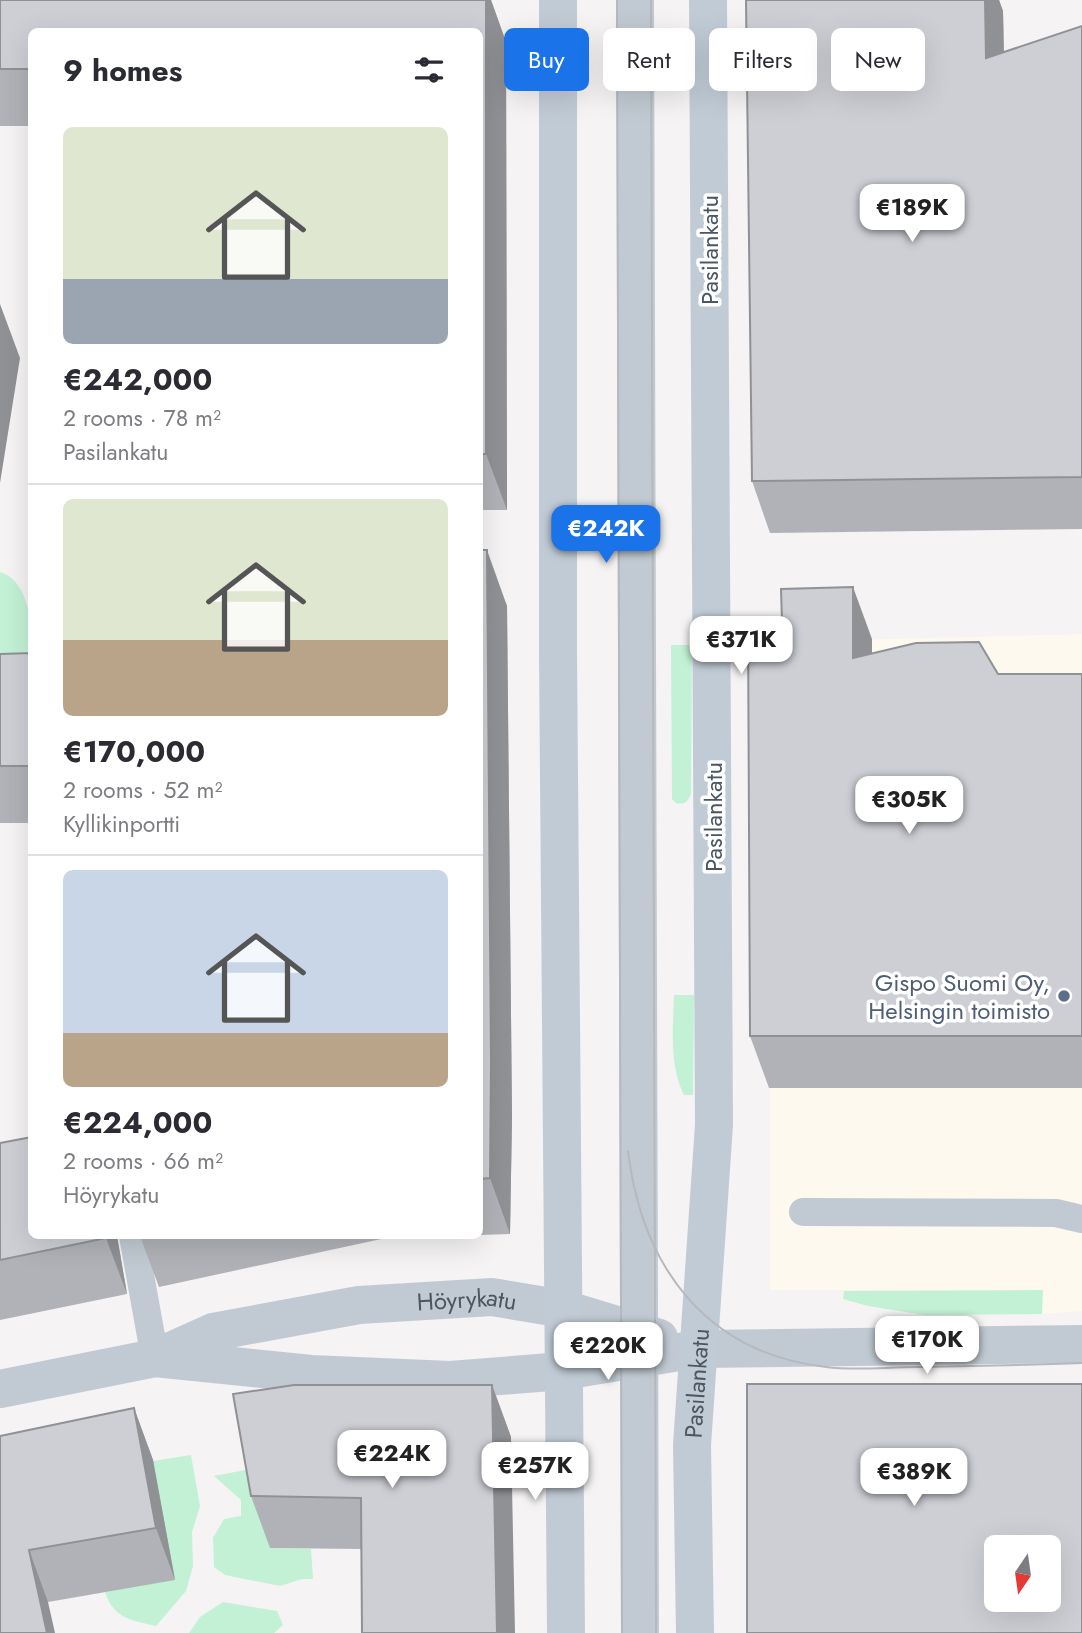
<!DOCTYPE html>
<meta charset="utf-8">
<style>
body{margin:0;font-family:Jost,sans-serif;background:#f7f7f7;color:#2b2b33;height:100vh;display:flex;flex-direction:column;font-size:26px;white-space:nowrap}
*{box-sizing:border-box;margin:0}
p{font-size:23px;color:#7c7c81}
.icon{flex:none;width:38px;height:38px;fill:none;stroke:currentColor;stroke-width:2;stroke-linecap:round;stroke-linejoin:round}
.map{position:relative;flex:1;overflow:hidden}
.details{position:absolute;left:28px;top:28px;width:455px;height:1211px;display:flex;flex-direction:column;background:#fff;border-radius:10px;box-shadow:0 7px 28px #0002}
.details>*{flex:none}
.top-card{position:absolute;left:504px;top:28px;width:472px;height:63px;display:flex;gap:14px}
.needle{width:46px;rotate:193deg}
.tools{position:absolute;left:984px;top:1535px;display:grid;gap:14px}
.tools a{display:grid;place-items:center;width:77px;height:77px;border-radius:10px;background:#fff;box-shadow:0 7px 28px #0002;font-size:35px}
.price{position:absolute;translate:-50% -60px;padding:0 16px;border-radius:14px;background:#fff;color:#222;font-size:23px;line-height:46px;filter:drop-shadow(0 2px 4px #0008)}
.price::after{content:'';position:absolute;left:50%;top:42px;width:21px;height:16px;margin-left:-10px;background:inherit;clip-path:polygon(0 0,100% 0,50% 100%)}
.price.current{background:#1a73e8;color:#fff}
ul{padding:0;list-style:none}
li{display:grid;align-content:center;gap:14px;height:371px;padding:0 35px}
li+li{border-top:2px solid #e1e1e2}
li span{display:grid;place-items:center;height:217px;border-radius:10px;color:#555}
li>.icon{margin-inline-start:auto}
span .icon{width:126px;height:126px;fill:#fffc;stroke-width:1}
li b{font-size:30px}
h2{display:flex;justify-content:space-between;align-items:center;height:84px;padding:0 35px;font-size:30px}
.chip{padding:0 24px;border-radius:10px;background:#fff;box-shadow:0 7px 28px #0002;font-size:24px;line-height:63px}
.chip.current{background:#1a73e8;color:#fff}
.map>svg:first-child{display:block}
.commercial{fill:#fdf9ef}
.grass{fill:#c3f1d5}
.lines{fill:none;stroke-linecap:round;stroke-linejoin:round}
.lane{stroke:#c1cad2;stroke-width:28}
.street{stroke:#c1cad2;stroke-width:38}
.secondary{stroke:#c1cbd6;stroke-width:38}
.tram{stroke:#b5b8bd;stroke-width:2}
.wall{fill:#b0b2b7}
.shaded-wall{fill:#909195}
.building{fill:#cdcfd5;stroke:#909195;stroke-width:2;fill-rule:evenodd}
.service-dot{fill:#5c6f8a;stroke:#fff;stroke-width:2.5}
.labels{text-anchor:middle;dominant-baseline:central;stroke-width:7;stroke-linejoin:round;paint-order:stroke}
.street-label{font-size:24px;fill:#4a5661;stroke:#fff}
.service-label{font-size:24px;fill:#4e5e75;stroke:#fff;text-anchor:end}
</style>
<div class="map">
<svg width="1082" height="1633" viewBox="0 0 1082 1633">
<rect width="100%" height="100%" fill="#f5f3f3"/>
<path class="commercial" d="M 1082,634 L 1082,1311 L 1042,1314 L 1042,1290 L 770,1290 L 769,642 Z"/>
<g class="grass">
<path d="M 0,572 C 43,585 31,674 31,710 L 0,710 Z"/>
<path d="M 671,645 L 692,645 L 691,794 C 688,802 684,805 676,803 L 672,799 Z"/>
<path d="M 674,995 L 694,995 L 693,1095 L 684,1095 C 669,1065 673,1028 674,995 Z"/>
<path d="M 1043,1290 L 1042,1314 L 924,1315 L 868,1306 L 843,1299 L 844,1291 Z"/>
<path d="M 191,1455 L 200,1506 L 192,1532 L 193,1566 L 186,1591 L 156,1626 C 131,1620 114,1619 105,1592 L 174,1579 L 153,1461 Z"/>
<path d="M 256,1468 L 270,1548 L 311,1549 L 313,1579 L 302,1579 L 280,1586 L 225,1575 L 214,1567 L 213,1538 L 224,1519 L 241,1516 L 241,1500 L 214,1476 Z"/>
<path d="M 223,1602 L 277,1611 L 283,1625 L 274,1633 L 189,1633 L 200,1617 Z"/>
</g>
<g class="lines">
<g class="lane">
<path d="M 803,1212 L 1056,1213 L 1082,1219"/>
<path d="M 133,1236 L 155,1358"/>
</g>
<g class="street">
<path d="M 635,0 L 640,1633"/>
<path id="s1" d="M 155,1358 L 213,1332 L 359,1305 L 492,1297 L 564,1309 L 659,1338"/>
<path d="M 0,1389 L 155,1358 L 311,1374 L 450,1380 L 563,1371 L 698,1349 L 1082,1344"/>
</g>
<g class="secondary">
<path d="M 558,0 L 558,653 L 566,1633"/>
<path id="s2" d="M 695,1633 L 692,1445 L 714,1125 L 708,0"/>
</g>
<g class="tram">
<path d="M 617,0 L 622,1633"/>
<path d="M 651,0 L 656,1633"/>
<path d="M 628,1151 C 642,1266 705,1353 826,1367 C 856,1371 887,1367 917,1367 C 972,1366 1027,1365 1082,1363"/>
</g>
</g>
<g class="wall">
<path d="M 0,0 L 491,0 L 506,42 L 507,510 L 480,510 L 480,32 L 32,32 L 32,126 L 0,126 Z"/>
<path d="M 746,0 L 999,0 L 1003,11 L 1004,52 L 1082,26 L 1082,529 L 770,533 L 752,481 Z"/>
<path d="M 480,550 L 507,606 L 512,1118 L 510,1234 L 480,1235 Z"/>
<path d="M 872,639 L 872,654 L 998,674 L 1082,674 L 1082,1088 L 769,1088 L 750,1036 Z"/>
<path d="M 32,653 L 32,823 L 0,823 L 0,654 Z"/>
<path d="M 0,1143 L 32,1236 L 117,1236 L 127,1294 L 0,1320 Z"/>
<path d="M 140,1236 L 471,1236 L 386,1238 L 159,1287 Z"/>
<path d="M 492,1385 L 511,1437 L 361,1549 L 270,1548 L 251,1496 Z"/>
<path d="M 134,1408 L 153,1460 L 175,1580 L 48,1602 L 0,1633 L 0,1436 Z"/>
</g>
<g class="shaded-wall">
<path d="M 486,0 L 491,0 L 506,42 L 507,510 L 486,454 Z"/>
<path d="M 985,0 L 999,0 L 1003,11 L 1005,110 L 986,58 Z"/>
<path d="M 0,304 L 20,358 L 0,483 Z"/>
<path d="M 487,550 L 507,606 L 512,1118 L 510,1234 L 490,1178 Z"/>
<path d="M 853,587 L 872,639 L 872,710 L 853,658 Z"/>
<path d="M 106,1236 L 117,1236 L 127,1294 L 106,1238 Z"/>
<path d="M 492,1385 L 511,1437 L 515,1633 L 497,1633 Z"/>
<path d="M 134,1408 L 153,1460 L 175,1580 L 156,1528 Z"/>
<path d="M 29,1550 L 48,1602 L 55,1633 L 47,1633 Z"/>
</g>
<g class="building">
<path d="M 0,0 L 486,0 L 486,454 L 480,454 L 480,32 L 32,32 L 32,69 L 0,69 Z"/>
<path d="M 746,0 L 985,0 L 986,58 L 1082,26 L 1082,477 L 752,481 Z"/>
<path d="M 480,550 L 487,550 L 491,1062 L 490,1178 L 480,1179 Z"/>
<path d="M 853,587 L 853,658 L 916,643 L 979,642 L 998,674 L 1082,674 L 1082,1036 L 750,1036 L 748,621 L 782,622 L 781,589 Z"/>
<path d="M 32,653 L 32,766 L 0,766 L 0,654 Z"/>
<path d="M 32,1137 L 32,1236 L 106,1236 L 106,1238 L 0,1260 L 0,1143 Z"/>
<path d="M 747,1384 L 1082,1384 L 1082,1633 L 747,1633 ZM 996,1547 L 1048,1547 L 1048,1600 L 996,1600 Z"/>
<path d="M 294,1385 L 492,1385 L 497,1633 L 362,1633 L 361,1498 L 251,1496 L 233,1394 Z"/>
<path d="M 134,1408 L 156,1528 L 29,1550 L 47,1633 L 0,1633 L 0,1436 Z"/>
</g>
<circle class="service-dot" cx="1064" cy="996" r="7"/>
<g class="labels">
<g class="street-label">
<text transform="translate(709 250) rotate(-90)">Pasilankatu</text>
<text transform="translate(713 817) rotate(-90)">Pasilankatu</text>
<text stroke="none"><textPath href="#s1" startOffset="320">Höyrykatu</textPath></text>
<text stroke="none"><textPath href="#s2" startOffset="250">Pasilankatu</textPath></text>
</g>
<g class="service-label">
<text x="1050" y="982">Gispo Suomi Oy,<tspan x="1050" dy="28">Helsingin toimisto</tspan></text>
</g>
</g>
</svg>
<div class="tools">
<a><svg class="needle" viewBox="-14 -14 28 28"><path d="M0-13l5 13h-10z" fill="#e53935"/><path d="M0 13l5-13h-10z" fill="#7c7c81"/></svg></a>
</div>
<b class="price" style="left:912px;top:244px">€189K</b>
<b class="price current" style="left:606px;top:565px">€242K</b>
<b class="price" style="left:741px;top:676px">€371K</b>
<b class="price" style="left:909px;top:836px">€305K</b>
<b class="price" style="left:927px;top:1376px">€170K</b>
<b class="price" style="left:608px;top:1382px">€220K</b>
<b class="price" style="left:392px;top:1490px">€224K</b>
<b class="price" style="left:535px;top:1502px">€257K</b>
<b class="price" style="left:914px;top:1508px">€389K</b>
<div class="top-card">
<a class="chip current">Buy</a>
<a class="chip">Rent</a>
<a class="chip">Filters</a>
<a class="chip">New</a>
</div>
<section class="details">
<h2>9 homes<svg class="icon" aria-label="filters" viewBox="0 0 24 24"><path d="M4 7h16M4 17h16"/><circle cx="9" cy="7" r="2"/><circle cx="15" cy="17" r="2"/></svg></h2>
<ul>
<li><span style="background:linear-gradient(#dfe7d0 70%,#9aa5b1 0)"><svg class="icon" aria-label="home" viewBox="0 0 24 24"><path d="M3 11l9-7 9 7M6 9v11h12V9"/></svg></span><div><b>€242,000</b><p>2 rooms · 78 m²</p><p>Pasilankatu</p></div></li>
<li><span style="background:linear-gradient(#dfe7d0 65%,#b9a48a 0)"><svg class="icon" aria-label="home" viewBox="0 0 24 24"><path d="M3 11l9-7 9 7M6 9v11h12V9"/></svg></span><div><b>€170,000</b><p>2 rooms · 52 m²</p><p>Kyllikinportti</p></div></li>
<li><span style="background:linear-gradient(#c9d6e8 75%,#b9a48a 0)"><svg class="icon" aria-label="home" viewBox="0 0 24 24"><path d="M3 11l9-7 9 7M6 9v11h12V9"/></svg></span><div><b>€224,000</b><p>2 rooms · 66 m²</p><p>Höyrykatu</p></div></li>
</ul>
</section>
</div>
